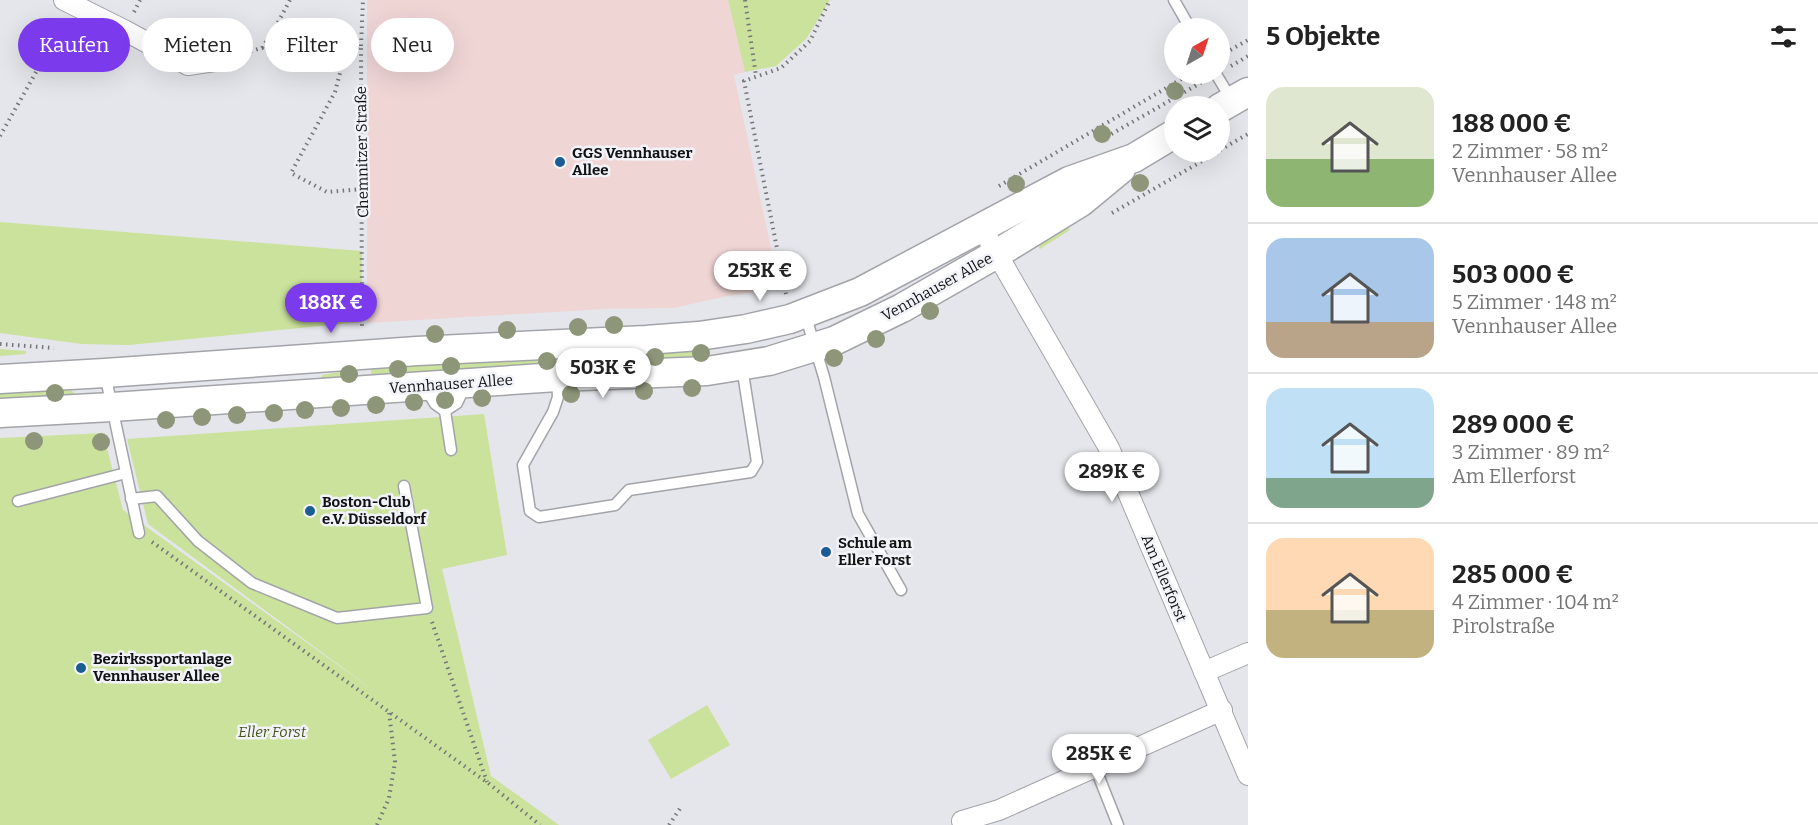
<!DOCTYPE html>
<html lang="de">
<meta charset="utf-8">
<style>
body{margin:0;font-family:Bitter,serif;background:#f6f6f6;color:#222;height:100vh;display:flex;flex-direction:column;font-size:22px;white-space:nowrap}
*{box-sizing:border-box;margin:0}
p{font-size:20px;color:#767676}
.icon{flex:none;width:33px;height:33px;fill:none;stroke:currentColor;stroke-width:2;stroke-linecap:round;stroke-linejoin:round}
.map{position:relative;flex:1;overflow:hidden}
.details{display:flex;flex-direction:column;background:#fff;width:570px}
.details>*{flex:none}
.hud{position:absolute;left:18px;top:18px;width:570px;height:54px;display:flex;gap:12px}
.needle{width:39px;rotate:39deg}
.fabs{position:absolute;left:1164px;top:18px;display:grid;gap:12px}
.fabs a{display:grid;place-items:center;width:66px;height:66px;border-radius:50%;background:#fff;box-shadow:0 6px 24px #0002;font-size:30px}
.price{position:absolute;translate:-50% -51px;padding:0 14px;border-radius:21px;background:#fff;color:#222;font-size:20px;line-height:39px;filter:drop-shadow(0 2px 3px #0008)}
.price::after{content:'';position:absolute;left:50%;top:36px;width:18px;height:14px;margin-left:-9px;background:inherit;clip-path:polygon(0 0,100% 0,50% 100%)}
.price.selected{background:#7c3aed;color:#fff}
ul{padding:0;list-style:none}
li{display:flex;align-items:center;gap:18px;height:150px;padding:0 18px}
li+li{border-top:2px solid #e0e0e0}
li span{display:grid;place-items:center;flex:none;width:168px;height:120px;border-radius:18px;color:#555}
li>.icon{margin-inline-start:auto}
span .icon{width:72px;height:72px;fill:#fffc;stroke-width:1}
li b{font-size:26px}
h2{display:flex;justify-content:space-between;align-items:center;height:72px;padding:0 18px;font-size:26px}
.tag{padding:0 21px;border-radius:27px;background:#fff;box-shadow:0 6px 24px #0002;font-size:21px;line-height:54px}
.tag.selected{background:#7c3aed;color:#fff}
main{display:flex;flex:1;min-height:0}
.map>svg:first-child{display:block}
.industrial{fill:#f0d6d1}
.education{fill:#f0d5d5}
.green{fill:#cae29b}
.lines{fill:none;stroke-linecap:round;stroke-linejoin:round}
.lane-casing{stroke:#a3a4a9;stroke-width:13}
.street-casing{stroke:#a3a4a9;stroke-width:22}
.secondary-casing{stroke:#a3a4a9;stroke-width:31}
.path{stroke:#757679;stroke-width:4;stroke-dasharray:1.5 4.5;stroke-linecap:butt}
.lane{stroke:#fff;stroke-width:10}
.street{stroke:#fff;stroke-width:20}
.secondary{stroke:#fff;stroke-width:28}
.tree{fill:#8d9679}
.poi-dot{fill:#1d5c92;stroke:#f2f3f9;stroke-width:2}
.labels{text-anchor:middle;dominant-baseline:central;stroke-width:5;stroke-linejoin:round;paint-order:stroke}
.street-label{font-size:15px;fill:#111214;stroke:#f2f3f9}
.poi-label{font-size:15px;font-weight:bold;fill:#111214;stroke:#f2f3f9;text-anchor:start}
.park-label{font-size:15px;font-style:italic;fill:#45551c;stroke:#f2f3f9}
</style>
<main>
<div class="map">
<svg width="1248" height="825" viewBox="0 0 1248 825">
<rect width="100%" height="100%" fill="#e5e6eb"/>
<path class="industrial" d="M 772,253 L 780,288 L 727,296 L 722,264 Z"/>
<path class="education" d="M 367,0 L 728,0 L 745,72 L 734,75 L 772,253 L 722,264 L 727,296 L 674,308 L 605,309 L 367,323 Z"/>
<g class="green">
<path d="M 728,0 L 830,0 L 806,39 L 776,66 L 745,72 Z"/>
<path d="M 0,222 L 362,251 L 361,322 L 129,345 L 82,344 L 0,333 Z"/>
<path d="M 1068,227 L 1070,230 L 1040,249 L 1036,243 Z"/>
<path d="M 706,348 L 708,349 L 709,358 L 374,377 L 371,375 L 371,369 L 372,368 Z"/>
<path d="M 0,349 L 26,351 L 26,354 L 0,356 Z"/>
<path d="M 350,370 L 352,372 L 351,377 L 321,379 L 322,375 Z"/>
<path d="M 65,389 L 72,391 L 76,395 L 0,401 L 0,391 Z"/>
<path d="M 484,414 L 507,555 L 442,569 L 491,776 L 559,825 L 0,825 L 0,438 L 103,433 L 123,510 L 381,696 L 148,524 L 127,439 Z"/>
<path d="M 707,705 L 730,745 L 671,779 L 648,740 Z"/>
</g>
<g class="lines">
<g class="lane-casing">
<g id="lane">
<path d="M 1174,0 L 1190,28"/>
<path d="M 1216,74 L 1231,99"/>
<path d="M 805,314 L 824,377 L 858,514 L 901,590"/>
<path d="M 105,374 L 139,533"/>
<path d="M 557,378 L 558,397 L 553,412 L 523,465 L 530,511 L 539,517 L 615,505 L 629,490 L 751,472 L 757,462 L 742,367"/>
<path d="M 426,389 L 435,404 L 445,411"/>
<path d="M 445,411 L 451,450"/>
<path d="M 445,411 L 457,403 L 465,386"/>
<path d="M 131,499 L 157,496 L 198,541 L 252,583 L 337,618 L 427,608 L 404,486"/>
<path d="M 18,501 L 126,473"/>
<path d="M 1095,767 L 1118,825"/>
</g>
</g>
<g class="street-casing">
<g id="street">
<path d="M 64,0 L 124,30 L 188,65 L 221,60"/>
<path d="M 982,228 L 1109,448 L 1248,775"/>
<path d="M 1204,672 L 1248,653"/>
<path d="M 962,821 L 999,810 L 1222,710"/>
</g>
</g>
<g class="secondary-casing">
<g id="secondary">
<path d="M 1220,108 L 1248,92"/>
<path d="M 0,379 L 105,373 L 417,351 L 646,340 L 699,336 L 746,329 L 790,319 L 860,292 L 1069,181 L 1134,158 L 1174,134"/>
<path d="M 0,413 L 112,407 L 557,377 L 707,371 L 769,361 L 834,341 L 902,308 L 998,253 L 1081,202 L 1121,169"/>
</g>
</g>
<g class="path">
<path d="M 745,0 L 756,76"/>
<path d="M 134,12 L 140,0"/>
<path d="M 361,46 L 363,0"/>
<path d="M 262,48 L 276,26 L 290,0"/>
<path d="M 346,50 L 335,92 L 291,173 L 327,192 L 363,189"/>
<path d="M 239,55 L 261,48 L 346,50 L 361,46 L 362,329"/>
<path d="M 1220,56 L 1248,40"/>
<path d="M 1231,66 L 1248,56"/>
<path d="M 0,136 L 48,51 L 55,18"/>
<path d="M 1101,140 L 1204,81"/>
<path d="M 1220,150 L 1248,134"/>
<path d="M 999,186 L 1190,74"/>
<path d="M 1112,213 L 1218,152"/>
<path d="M 786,294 L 744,81 L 781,68 L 810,41 L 830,0"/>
<path d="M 0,344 L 54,348"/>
<path d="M 152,542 L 488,783 L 540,825"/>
<path d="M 432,622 L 487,782"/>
<path d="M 377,825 L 389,798 L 395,762 L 389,712"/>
<path d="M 669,825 L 681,807"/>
</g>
<use href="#lane" class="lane"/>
<use href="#street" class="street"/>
<use href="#secondary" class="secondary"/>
</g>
<g class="tree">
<circle cx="1175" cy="91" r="9"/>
<circle cx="1102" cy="134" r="9"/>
<circle cx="1140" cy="183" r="9"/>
<circle cx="1016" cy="184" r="9"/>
<circle cx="930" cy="311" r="9"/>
<circle cx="614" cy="325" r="9"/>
<circle cx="578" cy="327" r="9"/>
<circle cx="507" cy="330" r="9"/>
<circle cx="435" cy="334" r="9"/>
<circle cx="876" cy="339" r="9"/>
<circle cx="701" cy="353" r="9"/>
<circle cx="655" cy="357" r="9"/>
<circle cx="834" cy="358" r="9"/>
<circle cx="599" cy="359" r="9"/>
<circle cx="547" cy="361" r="9"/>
<circle cx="451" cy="366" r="9"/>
<circle cx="398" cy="369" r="9"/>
<circle cx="349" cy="374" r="9"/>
<circle cx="692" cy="388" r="9"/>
<circle cx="644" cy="391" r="9"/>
<circle cx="55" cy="393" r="9"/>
<circle cx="571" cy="394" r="9"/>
<circle cx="482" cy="398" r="9"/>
<circle cx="445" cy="400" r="9"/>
<circle cx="414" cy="402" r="9"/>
<circle cx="376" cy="405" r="9"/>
<circle cx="341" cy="408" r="9"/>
<circle cx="305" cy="410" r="9"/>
<circle cx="274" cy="413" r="9"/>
<circle cx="237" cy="415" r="9"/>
<circle cx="202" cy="417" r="9"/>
<circle cx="166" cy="420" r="9"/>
<circle cx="34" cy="441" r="9"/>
<circle cx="101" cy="442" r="9"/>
</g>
<g class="poi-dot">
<circle cx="560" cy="162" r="6"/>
<circle cx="310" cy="511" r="6"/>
<circle cx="826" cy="552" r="6"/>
<circle cx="81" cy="668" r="6"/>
</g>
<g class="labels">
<g class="street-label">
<text transform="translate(362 152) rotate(-91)">Chemnitzer Straße</text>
<text transform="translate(937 287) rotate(-29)">Vennhauser Allee</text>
<text transform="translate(451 384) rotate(-4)">Vennhauser Allee</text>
<text transform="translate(1164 578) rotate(67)">Am Ellerforst</text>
</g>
<g class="poi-label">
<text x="572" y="153">GGS Vennhauser<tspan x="572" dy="17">Allee</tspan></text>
<text x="322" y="502">Boston-Club<tspan x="322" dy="17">e.V. Düsseldorf</tspan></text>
<text x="838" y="543">Schule am<tspan x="838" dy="17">Eller Forst</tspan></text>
<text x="93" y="659">Bezirkssportanlage<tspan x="93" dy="17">Vennhauser Allee</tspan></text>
</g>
<g class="park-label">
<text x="272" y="732">Eller Forst</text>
</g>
</g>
</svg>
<div class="fabs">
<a><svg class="needle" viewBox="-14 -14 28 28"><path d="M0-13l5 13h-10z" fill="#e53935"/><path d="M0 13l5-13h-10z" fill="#767676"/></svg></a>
<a><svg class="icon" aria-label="layers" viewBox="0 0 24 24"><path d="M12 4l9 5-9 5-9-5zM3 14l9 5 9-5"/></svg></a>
</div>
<b class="price" style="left:760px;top:302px">253K €</b>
<b class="price selected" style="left:331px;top:334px">188K €</b>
<b class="price" style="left:603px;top:399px">503K €</b>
<b class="price" style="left:1112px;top:503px">289K €</b>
<b class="price" style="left:1099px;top:785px">285K €</b>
<div class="hud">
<a class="tag selected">Kaufen</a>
<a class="tag">Mieten</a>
<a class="tag">Filter</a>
<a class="tag">Neu</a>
</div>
</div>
<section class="details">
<h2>5 Objekte<svg class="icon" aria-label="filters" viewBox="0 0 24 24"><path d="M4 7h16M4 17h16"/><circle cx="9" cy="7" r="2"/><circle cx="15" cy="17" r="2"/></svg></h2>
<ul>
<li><span style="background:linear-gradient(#dfe7d0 60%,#8fb573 0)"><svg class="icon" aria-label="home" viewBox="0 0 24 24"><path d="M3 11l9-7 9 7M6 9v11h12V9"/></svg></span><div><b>188 000 €</b><p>2 Zimmer · 58 m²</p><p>Vennhauser Allee</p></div></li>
<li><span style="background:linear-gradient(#a9c7e8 70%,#b9a48a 0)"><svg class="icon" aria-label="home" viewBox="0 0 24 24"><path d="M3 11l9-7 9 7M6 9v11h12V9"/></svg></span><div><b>503 000 €</b><p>5 Zimmer · 148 m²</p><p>Vennhauser Allee</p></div></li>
<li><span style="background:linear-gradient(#bfe0f5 75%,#7fa58c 0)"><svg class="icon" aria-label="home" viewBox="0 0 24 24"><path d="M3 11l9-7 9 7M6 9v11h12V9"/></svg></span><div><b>289 000 €</b><p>3 Zimmer · 89 m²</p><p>Am Ellerforst</p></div></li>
<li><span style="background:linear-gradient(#ffd9b3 60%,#c2b280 0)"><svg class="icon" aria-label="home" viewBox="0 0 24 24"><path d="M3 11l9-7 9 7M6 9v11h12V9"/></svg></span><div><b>285 000 €</b><p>4 Zimmer · 104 m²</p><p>Pirolstraße</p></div></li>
</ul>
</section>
</main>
